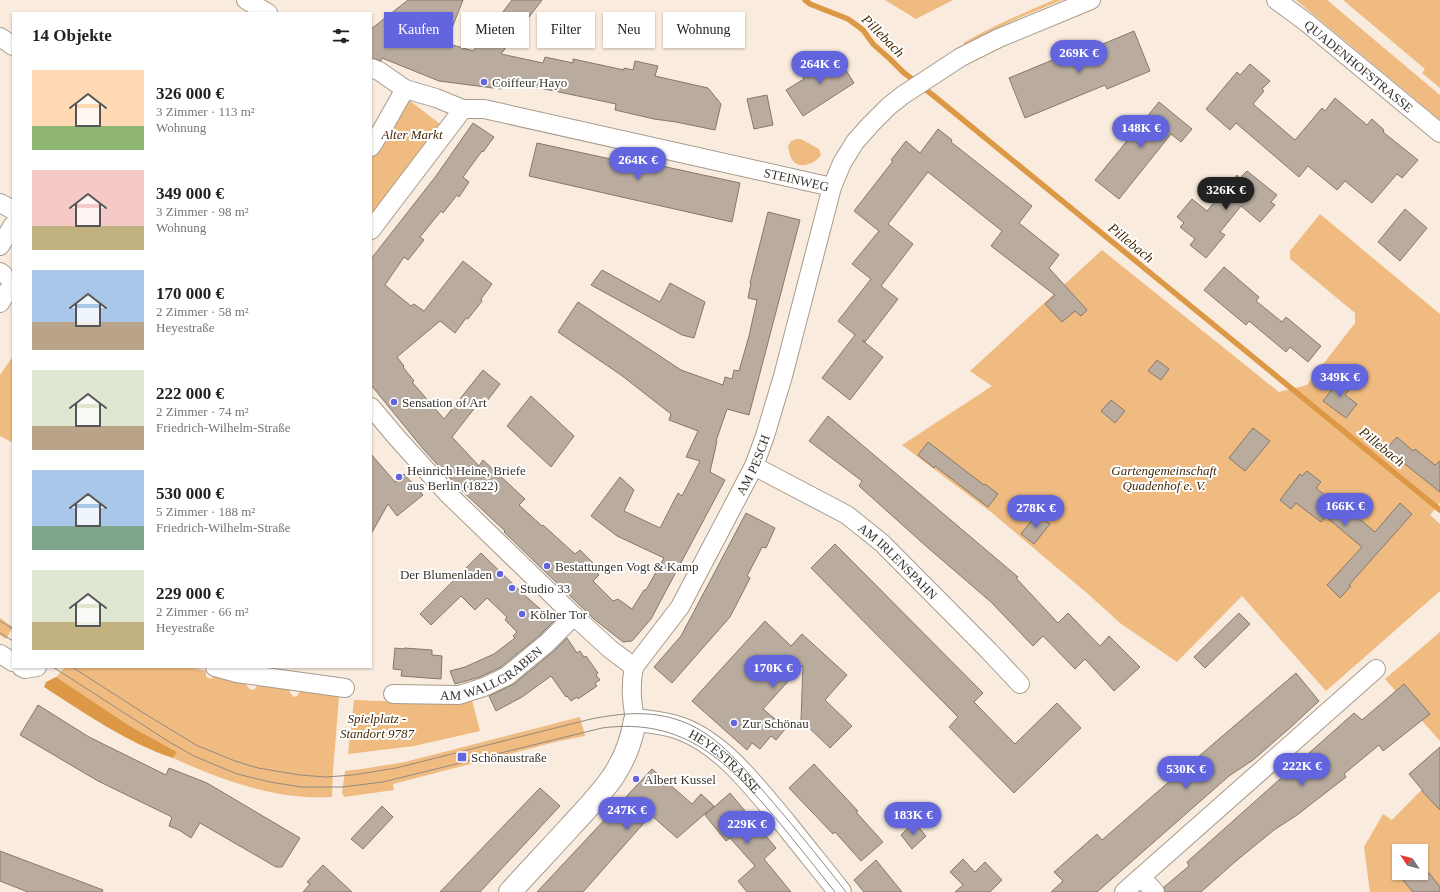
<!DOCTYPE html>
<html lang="de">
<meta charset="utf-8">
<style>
body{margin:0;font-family:Georgia,serif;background:#f2f2f2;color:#222;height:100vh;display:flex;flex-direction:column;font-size:15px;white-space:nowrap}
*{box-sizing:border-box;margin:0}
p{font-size:13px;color:#767676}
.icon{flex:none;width:22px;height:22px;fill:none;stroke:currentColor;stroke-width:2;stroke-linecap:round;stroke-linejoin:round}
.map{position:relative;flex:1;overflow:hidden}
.details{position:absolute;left:12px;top:12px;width:360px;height:656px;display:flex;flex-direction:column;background:#fff;border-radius:0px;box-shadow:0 1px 3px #0004}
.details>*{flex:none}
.hud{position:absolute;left:384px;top:12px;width:380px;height:36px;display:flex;gap:8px}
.needle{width:26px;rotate:305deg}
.buttons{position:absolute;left:1392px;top:844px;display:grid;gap:8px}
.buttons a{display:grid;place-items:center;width:36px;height:36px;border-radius:0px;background:#fff;box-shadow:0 1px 3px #0004;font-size:20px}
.price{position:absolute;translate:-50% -34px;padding:0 9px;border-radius:14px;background:#6365de;color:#fff;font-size:13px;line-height:26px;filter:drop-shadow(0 1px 2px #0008)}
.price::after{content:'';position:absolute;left:50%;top:24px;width:12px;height:9px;margin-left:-6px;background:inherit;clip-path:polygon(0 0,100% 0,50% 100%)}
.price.current{background:#222;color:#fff}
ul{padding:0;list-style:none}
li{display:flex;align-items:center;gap:12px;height:100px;padding:0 20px}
li span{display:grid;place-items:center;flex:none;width:112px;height:80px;border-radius:0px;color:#555}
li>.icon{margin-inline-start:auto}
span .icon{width:48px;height:48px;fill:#fffc;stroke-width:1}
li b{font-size:17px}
h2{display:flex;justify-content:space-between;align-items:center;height:48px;padding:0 20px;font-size:17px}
.chip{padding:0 14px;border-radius:0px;background:#fff;box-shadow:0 1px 3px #0004;font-size:14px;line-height:36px}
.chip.current{background:#6365de;color:#fff}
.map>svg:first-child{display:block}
.green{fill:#efbb81;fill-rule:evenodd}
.forest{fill:#dd9845}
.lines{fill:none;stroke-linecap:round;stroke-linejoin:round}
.stream{stroke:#dd9845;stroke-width:5.5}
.building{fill:#b9ac9e;stroke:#85786b}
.street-casing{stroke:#a89b8d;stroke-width:20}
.secondary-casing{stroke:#a89b8d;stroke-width:24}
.street{stroke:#fff;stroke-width:18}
.secondary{stroke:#fff;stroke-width:22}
.tram{stroke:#92897f;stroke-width:1}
.poi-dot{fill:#6365de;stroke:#fff;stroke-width:1.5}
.labels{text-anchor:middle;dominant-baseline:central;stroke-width:4;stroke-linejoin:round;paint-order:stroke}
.street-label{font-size:13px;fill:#39342e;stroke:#fff}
.poi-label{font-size:13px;fill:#39342e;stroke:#fff;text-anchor:start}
.park-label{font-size:13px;font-style:italic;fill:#462a06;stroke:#fff}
.water-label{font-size:14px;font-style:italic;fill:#452a05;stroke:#fff}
</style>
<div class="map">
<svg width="1440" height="892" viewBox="0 0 1440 892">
<rect width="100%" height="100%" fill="#f9ebdd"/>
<g class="green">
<path d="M 885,0 L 953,0 L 916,19 Z"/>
<path d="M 1054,0 L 1062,0 L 1012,21 L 965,45 L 963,43 C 993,26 1023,13 1054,0 Z"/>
<path d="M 1296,0 L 1327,0 L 1440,95 L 1440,120 Z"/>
<path d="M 1343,0 L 1440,0 L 1440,88 L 1422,73 L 1425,69 Z"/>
<path d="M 409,100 L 444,127 L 371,223 L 371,158 Z"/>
<path d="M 797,139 L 801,139 L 819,149 L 821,155 C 816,163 801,170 793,161 C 790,158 789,150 788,146 L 791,141 Z"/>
<path d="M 1320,214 L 1440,314 L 1440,503 L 1430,515 L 1440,524 L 1440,591 L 1326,691 L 1242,596 L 1177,662 L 1120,623 L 1088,594 L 991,512 L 902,445 L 992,386 L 970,371 L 1102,250 L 1279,392 L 1307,385 L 1355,323 L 1355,313 L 1290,259 L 1290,251 Z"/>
<path d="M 13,356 L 13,443 L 0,436 L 0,375 Z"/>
<path d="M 0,618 L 13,627 L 6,639 L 0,635 Z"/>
<path d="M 1440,632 L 1440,741 L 1385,679 Z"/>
<path d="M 65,667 L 190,667 L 206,671 L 206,677 L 211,679 L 216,674 L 247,682 L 247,686 L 251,690 L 255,689 L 258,684 L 290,689 L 290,693 L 294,697 L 297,696 L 300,691 L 337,695 L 339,698 L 333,770 L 332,797 C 276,800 224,781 173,758 L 177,752 L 130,726 L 56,677 Z"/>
<path d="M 354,700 L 455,704 L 472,700 L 480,731 L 414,746 L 348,754 Z"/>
<path d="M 580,717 L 585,736 L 559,741 L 393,784 L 394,790 L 344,797 L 342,793 L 345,771 L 362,769 L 405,762 Z"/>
<path d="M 1440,771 L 1440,892 L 1370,892 L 1364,847 L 1383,814 L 1392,820 ZM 1399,851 L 1421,851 L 1421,873 L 1399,873 Z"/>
</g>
<path class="forest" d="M 56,677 L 130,726 L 177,752 L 173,758 C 127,743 85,713 44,687 L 46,682 Z"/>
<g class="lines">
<path class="stream" d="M 805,0 L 810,4 L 848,19 L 855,24 L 863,30 L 873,44 L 890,59 L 903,72 L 934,96 L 1440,510"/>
</g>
<g class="building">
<path d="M 408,0 L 463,0 L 446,43 L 473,51 L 512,0 L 542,0 L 501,54 L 543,63 L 545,57 L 573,63 L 573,59 L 624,70 L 624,68 L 633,70 L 635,61 L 658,66 L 655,76 L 708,88 L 721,104 L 715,130 L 676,122 L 654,119 L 615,110 L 616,104 L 502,80 L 501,89 L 439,81 L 382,58 L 381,61 L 371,58 L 371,29 Z"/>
<path d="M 1134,31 L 1150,71 L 1107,89 L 1105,85 L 1025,118 L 1009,78 L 1089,45 L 1091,49 Z"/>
<path d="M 836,54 L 854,83 L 803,116 L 786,90 L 804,79 L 802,75 Z"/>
<path d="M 1250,64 L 1270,81 L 1262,89 L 1264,91 L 1253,104 L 1295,140 L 1322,108 L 1325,111 L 1335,98 L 1367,125 L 1372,119 L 1384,130 L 1383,132 L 1418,160 L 1402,178 L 1397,174 L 1372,203 L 1345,181 L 1337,190 L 1308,166 L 1299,177 L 1236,123 L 1230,130 L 1206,109 L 1237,72 L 1240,75 Z"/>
<path d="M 767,95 L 773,125 L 754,129 L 747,99 Z"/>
<path d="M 1159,102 L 1192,129 L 1181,142 L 1171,134 L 1119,199 L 1095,180 Z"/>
<path d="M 473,123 L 494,137 L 483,152 L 482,151 L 463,177 L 469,182 L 459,197 L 457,195 L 443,213 L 441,211 L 420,237 L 424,240 L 408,260 L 404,257 L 385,285 L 411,306 L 414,304 L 424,311 L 463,261 L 492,284 L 481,299 L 482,301 L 468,319 L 466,318 L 455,333 L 440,321 L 397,357 L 404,366 L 403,367 L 414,381 L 412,382 L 444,419 L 483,370 L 500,384 L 484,405 L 480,401 L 452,437 L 479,466 L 483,460 L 525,499 L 519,505 L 542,526 L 543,525 L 575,554 L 580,550 L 593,563 L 590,566 L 599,575 L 593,581 L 613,601 L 618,599 L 632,609 L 644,590 L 646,590 L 664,558 L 617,536 L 591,516 L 620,477 L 634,490 L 624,511 L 660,528 L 678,493 L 682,496 L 700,461 L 686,457 L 698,431 L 669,420 L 671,414 L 621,375 L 558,332 L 578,302 L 681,370 L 723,385 L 725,377 L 732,379 L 734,370 L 739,371 L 749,336 L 757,300 L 748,298 L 751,283 L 750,283 L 768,212 L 800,220 L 749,415 L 727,409 L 716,441 L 717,441 L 710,472 L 725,480 L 651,619 L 632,641 L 623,642 L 594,619 L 504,532 L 505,531 L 459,488 L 424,450 L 371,385 L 371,259 L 436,176 Z"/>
<path d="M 938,129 L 952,140 L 951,142 L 1032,206 L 1019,223 L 1059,255 L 1049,268 L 1087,310 L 1081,316 L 1075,311 L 1062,322 L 1045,304 L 1055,295 L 991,246 L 1002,231 L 928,172 L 888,224 L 913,244 L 881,286 L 898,299 L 865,342 L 862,340 L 883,357 L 850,400 L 822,378 L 855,335 L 838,321 L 871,279 L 852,264 L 879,231 L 854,211 L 893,161 L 891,160 L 906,141 L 920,153 Z"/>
<path d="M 537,143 L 615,160 L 616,156 L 740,183 L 732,222 L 529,176 Z"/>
<path d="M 1247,171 L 1277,195 L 1271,202 L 1275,205 L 1260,222 L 1241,206 L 1220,232 L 1225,235 L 1206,258 L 1190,245 L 1195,239 L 1180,227 L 1184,223 L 1177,217 L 1192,199 L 1207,211 L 1237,175 L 1240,178 Z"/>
<path d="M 1405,209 L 1427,228 L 1400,261 L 1378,242 Z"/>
<path d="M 1224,267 L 1259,297 L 1256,301 L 1282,322 L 1286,317 L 1321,346 L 1308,362 L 1290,347 L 1286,352 L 1249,321 L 1246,325 L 1204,290 Z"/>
<path d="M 602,270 L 660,302 L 670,283 L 705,302 L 694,338 L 682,335 L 591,285 Z"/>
<path d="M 1157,360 L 1169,369 L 1161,380 L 1148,371 Z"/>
<path d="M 1339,377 L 1351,387 L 1345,395 L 1357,404 L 1346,418 L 1323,401 L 1331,391 L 1329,389 Z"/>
<path d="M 531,396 L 574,436 L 551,467 L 507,426 Z"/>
<path d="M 1111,400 L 1125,411 L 1115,423 L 1101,411 Z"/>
<path d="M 828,416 L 1018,577 L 1016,578 L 1058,623 L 1068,613 L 1100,646 L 1109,636 L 1140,667 L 1114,691 L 1085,659 L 1075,669 L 1043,636 L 1033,646 L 991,602 L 927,547 L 859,486 L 862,481 L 809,441 Z"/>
<path d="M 1253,428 L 1270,441 L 1245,471 L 1229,458 Z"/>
<path d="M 1397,437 L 1413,451 L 1415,449 L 1435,465 L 1440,461 L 1440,492 L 1386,449 Z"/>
<path d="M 928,442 L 984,485 L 985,484 L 998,494 L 988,507 L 935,466 L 934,468 L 918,455 Z"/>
<path d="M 371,454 L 395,482 L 404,474 L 423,495 L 397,516 L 388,504 L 371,534 Z"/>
<path d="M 1307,471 L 1321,482 L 1316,488 L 1350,516 L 1352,513 L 1375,532 L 1400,503 L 1412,514 L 1349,585 L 1351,586 L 1340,598 L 1327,585 L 1362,547 L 1326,517 L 1321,522 L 1296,503 L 1291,509 L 1280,500 L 1300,474 L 1302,476 Z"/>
<path d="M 746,513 L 775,528 L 766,548 L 762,547 L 756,559 L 747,576 L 750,578 L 730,617 L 672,683 L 654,667 L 681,636 Z"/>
<path d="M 1037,514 L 1050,524 L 1034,544 L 1021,534 Z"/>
<path d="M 835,544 L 983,693 L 974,702 L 1015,744 L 1057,703 L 1081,728 L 1014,793 L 949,727 L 958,717 L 811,568 Z"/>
<path d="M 481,553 L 522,593 L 554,621 L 540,635 L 501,667 L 480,677 L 455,684 L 450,671 L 465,667 L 494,654 L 515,638 L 513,636 L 517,632 L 505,620 L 507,617 L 487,598 L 475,610 L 461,596 L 431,625 L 420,614 Z"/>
<path d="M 1239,613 L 1250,624 L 1205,668 L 1194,657 Z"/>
<path d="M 765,621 L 791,646 L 802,634 L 847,675 L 825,700 L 852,726 L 830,748 L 801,720 L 803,665 L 763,709 L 786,728 L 776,740 L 771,736 L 760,749 L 752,743 L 747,750 L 692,701 Z"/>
<path d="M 567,638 L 577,653 L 580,651 L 584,657 L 586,656 L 598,673 L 596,675 L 600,680 L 595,683 L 597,686 L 578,699 L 577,697 L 571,701 L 567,696 L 566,697 L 551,676 L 522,697 L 496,711 L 489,696 L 514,684 L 554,651 Z"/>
<path d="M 395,648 L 404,649 L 404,648 L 432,650 L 432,655 L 442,656 L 441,679 L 401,676 L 402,670 L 393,669 Z"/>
<path d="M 1296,673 L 1319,701 L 1291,727 L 1253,760 L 1229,776 L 1097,892 L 1051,892 L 1063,881 L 1054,872 L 1097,834 L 1102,840 L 1163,787 Z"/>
<path d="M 1404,684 L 1430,714 L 1383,751 L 1379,745 L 1344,774 L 1346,777 L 1297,815 L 1274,830 L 1236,861 L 1201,892 L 1165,892 L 1164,887 L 1189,866 L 1187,862 L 1354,713 L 1362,720 Z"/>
<path d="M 38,705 L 89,737 L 166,775 L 169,768 L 207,783 L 300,838 L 282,867 L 276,867 L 200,823 L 191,838 L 179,830 L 169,826 L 172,817 L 98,781 L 20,735 Z"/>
<path d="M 1440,747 L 1440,810 L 1422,791 L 1423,791 L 1409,774 Z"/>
<path d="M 814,764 L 858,811 L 856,812 L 883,842 L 861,861 L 835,832 L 833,834 L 789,788 Z"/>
<path d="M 652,769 L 692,804 L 701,794 L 714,806 L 677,838 L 651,815 L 583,892 L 537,892 Z"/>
<path d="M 540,788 L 560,806 L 480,892 L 440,892 Z"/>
<path d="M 730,793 L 776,848 L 764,859 L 791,892 L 747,892 L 738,881 L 755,866 L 730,838 L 726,841 L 705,815 Z"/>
<path d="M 382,806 L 393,817 L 363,849 L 351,839 Z"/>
<path d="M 914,822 L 926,836 L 912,849 L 901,835 Z"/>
<path d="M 0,851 L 103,890 L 102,892 L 28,892 L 0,881 Z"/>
<path d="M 963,859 L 975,872 L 985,862 L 1002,880 L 990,892 L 955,892 L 963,885 L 950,872 Z"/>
<path d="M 876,860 L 902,892 L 864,892 L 854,880 Z"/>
<path d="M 323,865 L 352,892 L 303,892 L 310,884 L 307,882 Z"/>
<path d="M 1397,873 L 1429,873 L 1440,887 L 1440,892 L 1413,892 Z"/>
</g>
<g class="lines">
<g class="street-casing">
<g id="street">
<path d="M 246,0 L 268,13"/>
<path id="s1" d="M 1276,0 L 1306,22 L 1440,133"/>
<path d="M 0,37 L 13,46"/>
<path id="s2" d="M 371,68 L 379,71 L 405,89 L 436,98 L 463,109 L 484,109 L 832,187"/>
<path d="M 371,147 L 383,128 L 405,89"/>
<path d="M 0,203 L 13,210"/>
<path d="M 371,230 L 463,109"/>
<path d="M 0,246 L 13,225"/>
<path d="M 0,272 L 3,274"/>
<path d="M 0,303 L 13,283"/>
<path d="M 371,407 L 398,439 L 448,494 L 574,616 L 610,649 L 634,667"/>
<path id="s3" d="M 754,466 L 847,515 L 882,543 L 989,651 L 1020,684"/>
<path d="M 0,654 L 13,662"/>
<path d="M 21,667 L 25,669 L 37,667"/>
<path d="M 215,667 L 237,673 L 345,688"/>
<path id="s4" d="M 393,694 L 459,695 L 484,687 L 507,676 L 547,643 L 574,616"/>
<path id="s5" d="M 635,720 C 632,702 630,686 634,667 L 680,607 L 754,466 L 765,436 L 783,376 L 832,187 L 842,163 L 855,142 L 871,124 L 889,106 L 903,95 L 961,57 L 999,38 L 1091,0"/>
<path d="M 1141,877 L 1155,892"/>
<path d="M 1124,892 L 1376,669"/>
</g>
</g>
<g class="secondary-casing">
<g id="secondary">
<path id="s6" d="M 510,892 C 530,870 550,849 570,827 C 602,792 627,769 635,720 C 651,722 667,723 682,729 C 724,745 757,790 785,823 C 803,846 822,869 840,892"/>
</g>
</g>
<use href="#street" class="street"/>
<use href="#secondary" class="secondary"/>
<g class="tram">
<path d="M 0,621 L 13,629"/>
<path d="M 0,633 L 13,641"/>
<path d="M 53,667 L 171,743 L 194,756 L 237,774 L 270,782 L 301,787 L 342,787 L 383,782 L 602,728 C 685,717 729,763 778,821 C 797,844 816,868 835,892"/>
<path d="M 72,667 L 142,712 L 196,745 L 235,761 L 258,768 L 300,775 L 326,777 L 353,775 L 396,768 L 591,719 C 622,713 651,710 681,721 C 720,735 745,770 771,800 C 797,830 822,861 846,892"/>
</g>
</g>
<g class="poi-dot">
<circle cx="484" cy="82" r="4"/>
<circle cx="394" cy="402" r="4"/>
<circle cx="399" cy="477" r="4"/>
<circle cx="547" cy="566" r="4"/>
<circle cx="500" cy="574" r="4"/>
<circle cx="512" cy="588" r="4"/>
<circle cx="522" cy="614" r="4"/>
<circle cx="734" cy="723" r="4"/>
<rect x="457" y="752" width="10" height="10" rx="2"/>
<circle cx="636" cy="779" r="4"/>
</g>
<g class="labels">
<g class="street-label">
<text stroke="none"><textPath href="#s1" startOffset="106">QUADENHOFSTRASSE</textPath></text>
<text stroke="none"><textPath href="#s2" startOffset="443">STEINWEG</textPath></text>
<text stroke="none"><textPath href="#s5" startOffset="289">AM PESCH</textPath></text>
<text stroke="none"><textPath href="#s3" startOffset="174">AM IRLENSPAHN</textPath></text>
<text stroke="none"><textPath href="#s4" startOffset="104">AM WALLGRABEN</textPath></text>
<text stroke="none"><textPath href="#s6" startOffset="318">HEYESTRASSE</textPath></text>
</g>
<g class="poi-label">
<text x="492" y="82">Coiffeur Hayo</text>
<text x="402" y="402">Sensation of Art</text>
<text x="407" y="470">Heinrich Heine, Briefe<tspan x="407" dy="15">aus Berlin (1822)</tspan></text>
<text x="555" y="566">Bestattungen Vogt &amp; Kamp</text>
<text x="492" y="574" text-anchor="end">Der Blumenladen</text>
<text x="520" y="588">Studio 33</text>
<text x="530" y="614">Kölner Tor</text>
<text x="742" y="723">Zur Schönau</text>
<text x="471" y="757">Schönaustraße</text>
<text x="644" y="779">Albert Kussel</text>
</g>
<g class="park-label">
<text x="412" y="134">Alter Markt</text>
<text x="1164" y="470">Gartengemeinschaft<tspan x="1164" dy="15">Quadenhof e. V.</tspan></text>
<text x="377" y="718">Spielplatz -<tspan x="377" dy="15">Standort 9787</tspan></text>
</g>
<g class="water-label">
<text transform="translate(883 36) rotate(45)">Pillebach</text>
<text transform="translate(1131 243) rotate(39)">Pillebach</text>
<text transform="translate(1382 447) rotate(39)">Pillebach</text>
</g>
</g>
</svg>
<div class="buttons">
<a><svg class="needle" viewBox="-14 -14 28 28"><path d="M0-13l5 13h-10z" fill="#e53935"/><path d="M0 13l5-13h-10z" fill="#767676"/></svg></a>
</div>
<b class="price" style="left:1079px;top:74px">269K €</b>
<b class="price" style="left:820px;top:85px">264K €</b>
<b class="price" style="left:1141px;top:149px">148K €</b>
<b class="price" style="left:638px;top:181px">264K €</b>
<b class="price current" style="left:1226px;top:211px">326K €</b>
<b class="price" style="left:1340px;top:398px">349K €</b>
<b class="price" style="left:1345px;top:527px">166K €</b>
<b class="price" style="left:1036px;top:529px">278K €</b>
<b class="price" style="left:773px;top:689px">170K €</b>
<b class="price" style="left:1302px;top:787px">222K €</b>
<b class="price" style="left:1186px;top:790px">530K €</b>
<b class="price" style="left:627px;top:831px">247K €</b>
<b class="price" style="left:913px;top:836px">183K €</b>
<b class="price" style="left:747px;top:845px">229K €</b>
<div class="hud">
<a class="chip current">Kaufen</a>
<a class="chip">Mieten</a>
<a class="chip">Filter</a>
<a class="chip">Neu</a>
<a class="chip">Wohnung</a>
</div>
<section class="details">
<h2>14 Objekte<svg class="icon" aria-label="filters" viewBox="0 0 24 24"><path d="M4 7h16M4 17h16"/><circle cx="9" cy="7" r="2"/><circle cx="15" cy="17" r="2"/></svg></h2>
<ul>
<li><span style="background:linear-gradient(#ffd9b3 70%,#8fb573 0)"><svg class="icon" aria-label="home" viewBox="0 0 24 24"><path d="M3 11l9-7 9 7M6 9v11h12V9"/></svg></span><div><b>326 000 €</b><p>3 Zimmer · 113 m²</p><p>Wohnung</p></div></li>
<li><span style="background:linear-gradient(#f6c9c9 70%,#c2b280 0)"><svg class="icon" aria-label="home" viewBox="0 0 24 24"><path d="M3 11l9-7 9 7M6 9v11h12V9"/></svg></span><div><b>349 000 €</b><p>3 Zimmer · 98 m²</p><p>Wohnung</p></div></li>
<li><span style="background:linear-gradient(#a9c7e8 65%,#b9a48a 0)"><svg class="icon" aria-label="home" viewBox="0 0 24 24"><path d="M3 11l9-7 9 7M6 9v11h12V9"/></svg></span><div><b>170 000 €</b><p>2 Zimmer · 58 m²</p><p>Heyestraße</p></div></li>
<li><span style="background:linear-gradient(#dfe7d0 70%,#b9a48a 0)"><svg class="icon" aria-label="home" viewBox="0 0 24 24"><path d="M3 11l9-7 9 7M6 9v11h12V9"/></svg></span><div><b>222 000 €</b><p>2 Zimmer · 74 m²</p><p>Friedrich-Wilhelm-Straße</p></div></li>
<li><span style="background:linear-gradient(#a9c7e8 70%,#7fa58c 0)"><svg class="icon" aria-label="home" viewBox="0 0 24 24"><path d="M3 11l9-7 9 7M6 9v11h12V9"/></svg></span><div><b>530 000 €</b><p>5 Zimmer · 188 m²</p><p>Friedrich-Wilhelm-Straße</p></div></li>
<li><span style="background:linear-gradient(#dfe7d0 65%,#c2b280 0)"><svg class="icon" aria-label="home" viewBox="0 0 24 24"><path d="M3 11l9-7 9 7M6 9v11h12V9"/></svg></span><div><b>229 000 €</b><p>2 Zimmer · 66 m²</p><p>Heyestraße</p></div></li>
</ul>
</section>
</div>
